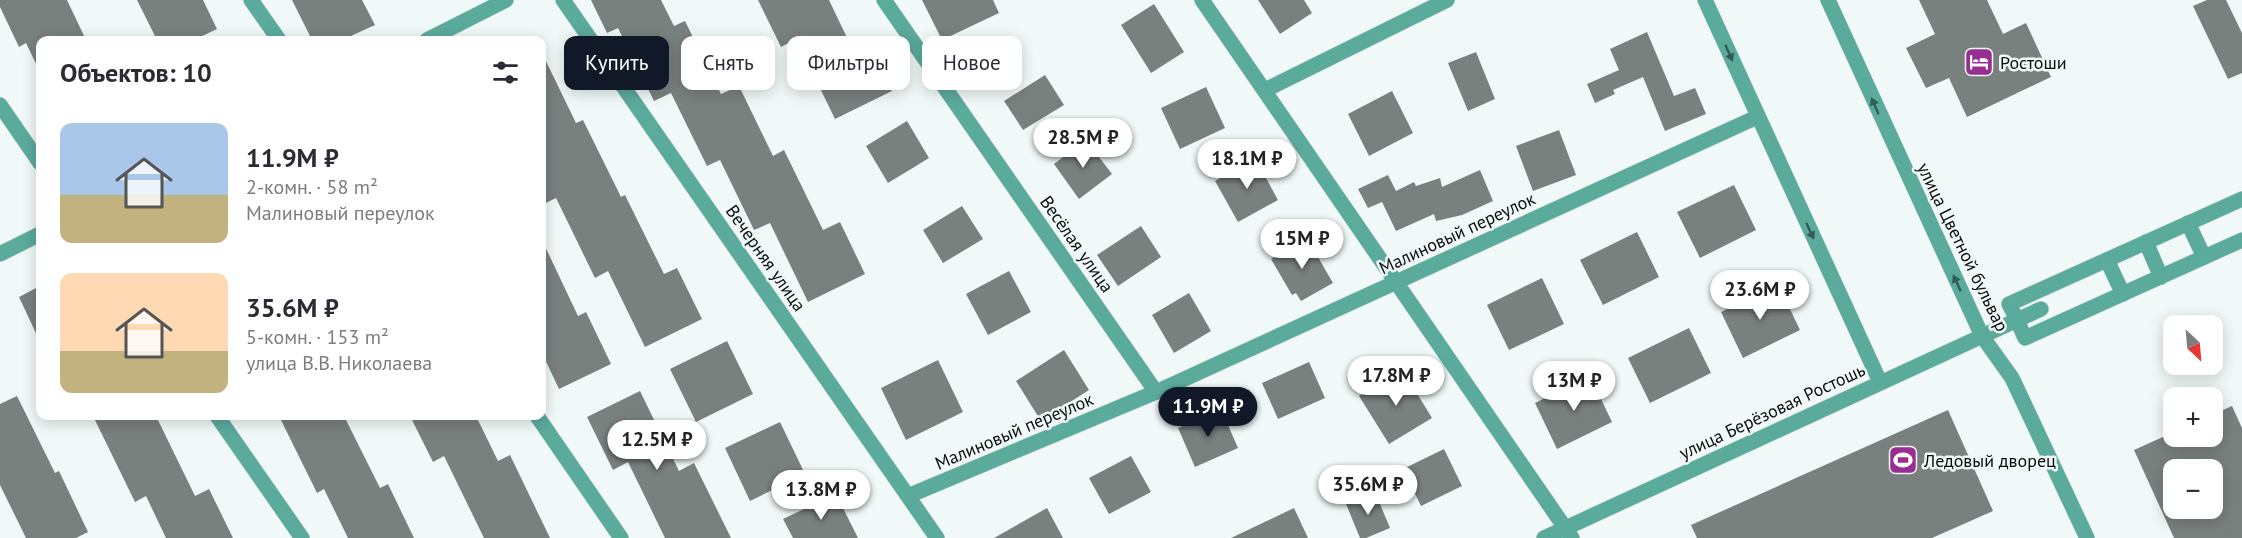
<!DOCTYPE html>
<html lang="ru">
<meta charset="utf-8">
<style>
body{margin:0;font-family:"PT Sans",sans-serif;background:#f7f7f7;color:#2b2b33;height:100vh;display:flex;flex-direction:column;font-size:22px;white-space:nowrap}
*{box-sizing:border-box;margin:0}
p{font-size:20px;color:#7c7c81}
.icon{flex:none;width:33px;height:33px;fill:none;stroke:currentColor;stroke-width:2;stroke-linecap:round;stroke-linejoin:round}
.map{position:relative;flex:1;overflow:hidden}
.side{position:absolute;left:36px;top:36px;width:510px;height:384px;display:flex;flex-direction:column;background:#fff;border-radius:12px;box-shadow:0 3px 15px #0003}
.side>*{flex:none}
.hud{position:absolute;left:564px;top:36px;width:570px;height:54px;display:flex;gap:12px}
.needle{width:39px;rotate:154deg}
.fabs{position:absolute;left:2163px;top:315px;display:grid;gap:12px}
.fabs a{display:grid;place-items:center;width:60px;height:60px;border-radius:12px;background:#fff;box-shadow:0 3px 15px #0003;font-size:30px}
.price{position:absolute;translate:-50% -51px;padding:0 14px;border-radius:21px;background:#fff;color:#222;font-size:20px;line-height:39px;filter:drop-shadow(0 2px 3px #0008)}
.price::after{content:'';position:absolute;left:50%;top:36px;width:18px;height:14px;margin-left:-9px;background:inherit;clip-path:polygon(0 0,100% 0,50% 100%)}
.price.current{background:#111827;color:#fff}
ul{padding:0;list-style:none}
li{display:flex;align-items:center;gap:18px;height:150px;padding:0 24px}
li span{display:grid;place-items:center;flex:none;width:168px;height:120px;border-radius:12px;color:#555}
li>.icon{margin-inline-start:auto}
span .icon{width:72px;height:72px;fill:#fffc;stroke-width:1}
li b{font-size:26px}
h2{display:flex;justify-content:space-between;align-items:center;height:72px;padding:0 24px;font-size:26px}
.tag{padding:0 21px;border-radius:12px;background:#fff;box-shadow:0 3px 15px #0003;font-size:21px;line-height:54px}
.tag.current{background:#111827;color:#fff}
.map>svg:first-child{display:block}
.building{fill:#79817f;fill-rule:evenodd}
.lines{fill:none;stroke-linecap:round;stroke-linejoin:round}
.minor-casing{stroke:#cbd3d1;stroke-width:16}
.minor{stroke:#5bab9d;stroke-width:15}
.oneway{fill:#325c54}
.labels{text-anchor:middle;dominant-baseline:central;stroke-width:5;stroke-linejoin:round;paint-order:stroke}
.poi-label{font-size:18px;fill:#0a0d0c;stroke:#f0f9f7;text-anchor:start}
.street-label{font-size:18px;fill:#0a0d0c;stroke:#f0f9f7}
</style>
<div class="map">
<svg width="2242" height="538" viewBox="0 0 2242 538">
<rect width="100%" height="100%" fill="#f0f9f7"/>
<g class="building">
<path d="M 0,0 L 67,0 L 86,40 L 40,40 L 40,72 L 26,43 L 19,47 L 0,7 Z"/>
<path d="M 137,0 L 203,0 L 217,29 L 194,40 L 157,40 Z"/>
<path d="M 292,0 L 362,0 L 375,25 L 342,40 L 312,40 Z"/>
<path d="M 591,0 L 661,0 L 674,26 L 685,21 L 721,94 L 739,86 L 773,156 L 784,150 L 823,230 L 840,222 L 865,274 L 808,302 L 770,223 L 754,230 L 720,160 L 707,166 L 671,93 L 654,101 L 618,28 L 607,33 Z"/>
<path d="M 758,0 L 829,0 L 851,46 L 866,38 L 892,91 L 835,119 L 796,39 L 781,47 Z"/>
<path d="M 922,0 L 993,0 L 999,13 L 942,40 Z"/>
<path d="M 1258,0 L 1304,0 L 1312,13 L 1280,34 Z"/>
<path d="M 1919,0 L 1987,0 L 2003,34 L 2026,23 L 2051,77 L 1967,117 L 1949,78 L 1926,88 L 1906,48 L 1935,34 Z"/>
<path d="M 2207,0 L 2226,0 L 2242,33 L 2242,73 L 2228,79 L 2193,6 Z"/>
<path d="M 1154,4 L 1184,52 L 1151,73 L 1121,25 Z"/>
<path d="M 1647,32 L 1674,96 L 1695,88 L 1706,114 L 1665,131 L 1643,77 L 1613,90 L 1615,94 L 1595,103 L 1587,84 L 1619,70 L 1610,49 Z"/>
<path d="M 1476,52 L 1495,99 L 1468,111 L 1448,63 Z"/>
<path d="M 542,53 L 576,123 L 583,120 L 621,197 L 625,195 L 664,274 L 677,268 L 702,319 L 645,347 L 608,271 L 595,278 L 556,198 L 542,205 Z"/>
<path d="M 1045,75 L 1064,105 L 1023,130 L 1004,101 Z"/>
<path d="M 1206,87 L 1225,128 L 1180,149 L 1161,108 Z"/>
<path d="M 1392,91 L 1413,133 L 1369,156 L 1348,114 Z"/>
<path d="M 907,121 L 929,158 L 888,183 L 866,146 Z"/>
<path d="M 1559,130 L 1576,175 L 1533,191 L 1516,146 Z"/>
<path d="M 1086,140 L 1112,174 L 1079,199 L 1054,164 Z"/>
<path d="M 1255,158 L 1278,200 L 1238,222 L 1215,181 Z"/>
<path d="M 1480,170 L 1493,201 L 1462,215 L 1436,221 L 1434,214 L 1396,231 L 1382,202 L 1368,208 L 1358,189 L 1388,175 L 1396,191 L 1414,182 L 1416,186 L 1440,178 L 1442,187 Z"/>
<path d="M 1734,185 L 1756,230 L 1700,258 L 1677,212 Z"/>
<path d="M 962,206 L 983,239 L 943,263 L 923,230 Z"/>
<path d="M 1141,226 L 1161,257 L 1118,286 L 1097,255 Z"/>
<path d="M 1637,232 L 1659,277 L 1603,305 L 1580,260 Z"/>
<path d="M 1307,238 L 1333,283 L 1301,301 L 1296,293 L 1292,295 L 1271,259 Z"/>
<path d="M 542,240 L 578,316 L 586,312 L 611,364 L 559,389 L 542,353 Z"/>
<path d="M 1009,271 L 1031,312 L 988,335 L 966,294 Z"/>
<path d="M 1542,278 L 1564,324 L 1509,350 L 1487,305 Z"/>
<path d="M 1778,284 L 1800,330 L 1743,358 L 1721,312 Z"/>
<path d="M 40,286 L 40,342 L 19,297 Z"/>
<path d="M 1189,293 L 1211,331 L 1174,353 L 1152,315 Z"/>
<path d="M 1689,328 L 1711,373 L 1650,403 L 1628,358 Z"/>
<path d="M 727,341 L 753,394 L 696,422 L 670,369 Z"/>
<path d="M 1064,350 L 1089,390 L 1041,421 L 1016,381 Z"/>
<path d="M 938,360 L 963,412 L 906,440 L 881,388 Z"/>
<path d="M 1309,362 L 1325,398 L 1278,419 L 1262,383 Z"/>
<path d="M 1402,369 L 1432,418 L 1389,444 L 1359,396 Z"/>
<path d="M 1590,376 L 1612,422 L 1557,449 L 1535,403 Z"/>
<path d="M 640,391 L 679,471 L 694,463 L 731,538 L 665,538 L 628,462 L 613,470 L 587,417 Z"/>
<path d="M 17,396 L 55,473 L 59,471 L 88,532 L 76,538 L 26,538 L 0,485 L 0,404 Z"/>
<path d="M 2232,406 L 2242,428 L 2242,538 L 2174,538 L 2134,450 L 2165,436 L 2212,436 L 2212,415 ZM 2174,470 L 2212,470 L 2212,508 L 2174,508 Z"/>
<path d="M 1221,409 L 1238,448 L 1195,467 L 1178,428 Z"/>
<path d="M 1948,410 L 1993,511 L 1932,538 L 1697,538 L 1691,525 Z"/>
<path d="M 93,416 L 156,416 L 195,496 L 209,489 L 233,538 L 166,538 L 146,496 L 135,502 Z"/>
<path d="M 279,416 L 344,416 L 380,488 L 388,484 L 414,538 L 348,538 L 324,489 L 317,493 Z"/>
<path d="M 410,416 L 476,416 L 498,461 L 510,455 L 550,538 L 484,538 L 444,456 L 433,462 Z"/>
<path d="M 780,422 L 805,474 L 750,501 L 725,448 Z"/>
<path d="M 1444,449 L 1462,486 L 1421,506 L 1403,469 Z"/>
<path d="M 1131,456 L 1151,492 L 1109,514 L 1089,478 Z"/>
<path d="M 1375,492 L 1390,528 L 1366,538 L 1360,538 L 1346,504 Z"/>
<path d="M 836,494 L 858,538 L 793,538 L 783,519 Z"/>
<path d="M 1047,508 L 1063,538 L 994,538 Z"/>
<path d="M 1294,508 L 1308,538 L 1231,538 Z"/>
</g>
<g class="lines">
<g class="minor-casing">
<g id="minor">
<path d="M 251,0 L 279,40"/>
<path d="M 563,0 L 937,538"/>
<path d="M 884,0 L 1156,392"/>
<path d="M 1202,0 L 1572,538"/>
<path d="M 1705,0 L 1880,382"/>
<path d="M 1828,0 L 1982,336 L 2012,378 L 2087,538"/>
<path d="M 427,40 L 506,0"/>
<path d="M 1265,90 L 1447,0"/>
<path d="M 0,105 L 40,163"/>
<path d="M 2188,223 L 2204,257"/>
<path d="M 2146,242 L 2161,277"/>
<path d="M 0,254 L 40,234"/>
<path d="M 2107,260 L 2123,294"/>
<path d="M 2041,309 L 2017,320 L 2009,304 L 2242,199"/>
<path d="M 217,416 L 302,538"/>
<path d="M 537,416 L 621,538"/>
<path d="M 908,496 L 1156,392 L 1757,117"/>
<path d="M 1544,538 L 2017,320 L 2025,338 L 2242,240"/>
</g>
</g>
<use href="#minor" class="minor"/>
</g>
<defs><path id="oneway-solid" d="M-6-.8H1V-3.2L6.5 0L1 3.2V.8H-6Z" transform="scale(1.5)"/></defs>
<g class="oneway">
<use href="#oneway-solid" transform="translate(1729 53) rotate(66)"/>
<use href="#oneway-solid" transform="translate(1875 106) rotate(-114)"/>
<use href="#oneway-solid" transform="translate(1810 231) rotate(65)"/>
<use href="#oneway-solid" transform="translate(1957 283) rotate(-115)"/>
</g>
<defs>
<g id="hotel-square" transform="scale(1.5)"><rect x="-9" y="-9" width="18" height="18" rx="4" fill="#982e91" stroke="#f0f9f7"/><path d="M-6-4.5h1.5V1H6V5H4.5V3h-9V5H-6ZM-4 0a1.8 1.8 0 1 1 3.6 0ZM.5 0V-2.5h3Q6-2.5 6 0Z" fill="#fff"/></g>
<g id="stadium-square" transform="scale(1.5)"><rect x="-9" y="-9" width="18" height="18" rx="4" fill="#982e91" stroke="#f0f9f7"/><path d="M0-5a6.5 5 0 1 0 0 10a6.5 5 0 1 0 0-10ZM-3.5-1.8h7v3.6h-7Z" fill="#fff"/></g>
</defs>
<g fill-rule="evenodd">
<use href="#hotel-square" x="1979" y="62"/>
<use href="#stadium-square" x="1903" y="460"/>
</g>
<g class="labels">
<g class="poi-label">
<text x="2000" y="62">Ростоши</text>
<text x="1924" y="460">Ледовый дворец</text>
</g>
<g class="street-label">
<text transform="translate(1457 233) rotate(-25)">Малиновый переулок</text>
<text transform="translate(1077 244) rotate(55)">Весёлая улица</text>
<text transform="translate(1963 247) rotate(64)">улица Цветной бульвар</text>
<text transform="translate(766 258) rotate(55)">Вечерняя улица</text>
<text transform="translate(1772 411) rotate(-25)">улица Берёзовая Ростошь</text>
<text transform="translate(1014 431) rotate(-23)">Малиновый переулок</text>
</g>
</g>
</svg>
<div class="fabs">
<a><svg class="needle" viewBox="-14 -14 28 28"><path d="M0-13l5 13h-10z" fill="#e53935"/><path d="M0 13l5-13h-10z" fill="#7c7c81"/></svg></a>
<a>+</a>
<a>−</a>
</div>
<b class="price" style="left:1083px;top:169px">28.5M ₽</b>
<b class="price" style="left:1247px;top:190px">18.1M ₽</b>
<b class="price" style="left:1302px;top:270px">15M ₽</b>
<b class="price" style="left:1760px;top:321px">23.6M ₽</b>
<b class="price" style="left:1396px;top:407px">17.8M ₽</b>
<b class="price" style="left:1574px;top:412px">13M ₽</b>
<b class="price current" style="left:1208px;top:438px">11.9M ₽</b>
<b class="price" style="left:657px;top:471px">12.5M ₽</b>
<b class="price" style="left:1368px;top:516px">35.6M ₽</b>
<b class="price" style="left:821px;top:521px">13.8M ₽</b>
<div class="hud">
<a class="tag current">Купить</a>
<a class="tag">Снять</a>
<a class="tag">Фильтры</a>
<a class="tag">Новое</a>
</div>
<section class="side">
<h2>Объектов: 10<svg class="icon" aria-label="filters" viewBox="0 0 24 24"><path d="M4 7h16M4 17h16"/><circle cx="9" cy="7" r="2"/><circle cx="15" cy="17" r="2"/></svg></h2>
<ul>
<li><span style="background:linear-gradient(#a9c7e8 60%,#c2b280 0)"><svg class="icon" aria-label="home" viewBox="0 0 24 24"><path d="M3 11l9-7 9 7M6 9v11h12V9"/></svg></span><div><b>11.9M ₽</b><p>2-комн. · 58 m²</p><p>Малиновый переулок</p></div></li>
<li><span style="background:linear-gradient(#ffd9b3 65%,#c2b280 0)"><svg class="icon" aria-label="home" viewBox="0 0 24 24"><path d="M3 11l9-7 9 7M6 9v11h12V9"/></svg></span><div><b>35.6M ₽</b><p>5-комн. · 153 m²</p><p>улица В.В. Николаева</p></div></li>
</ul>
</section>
</div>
